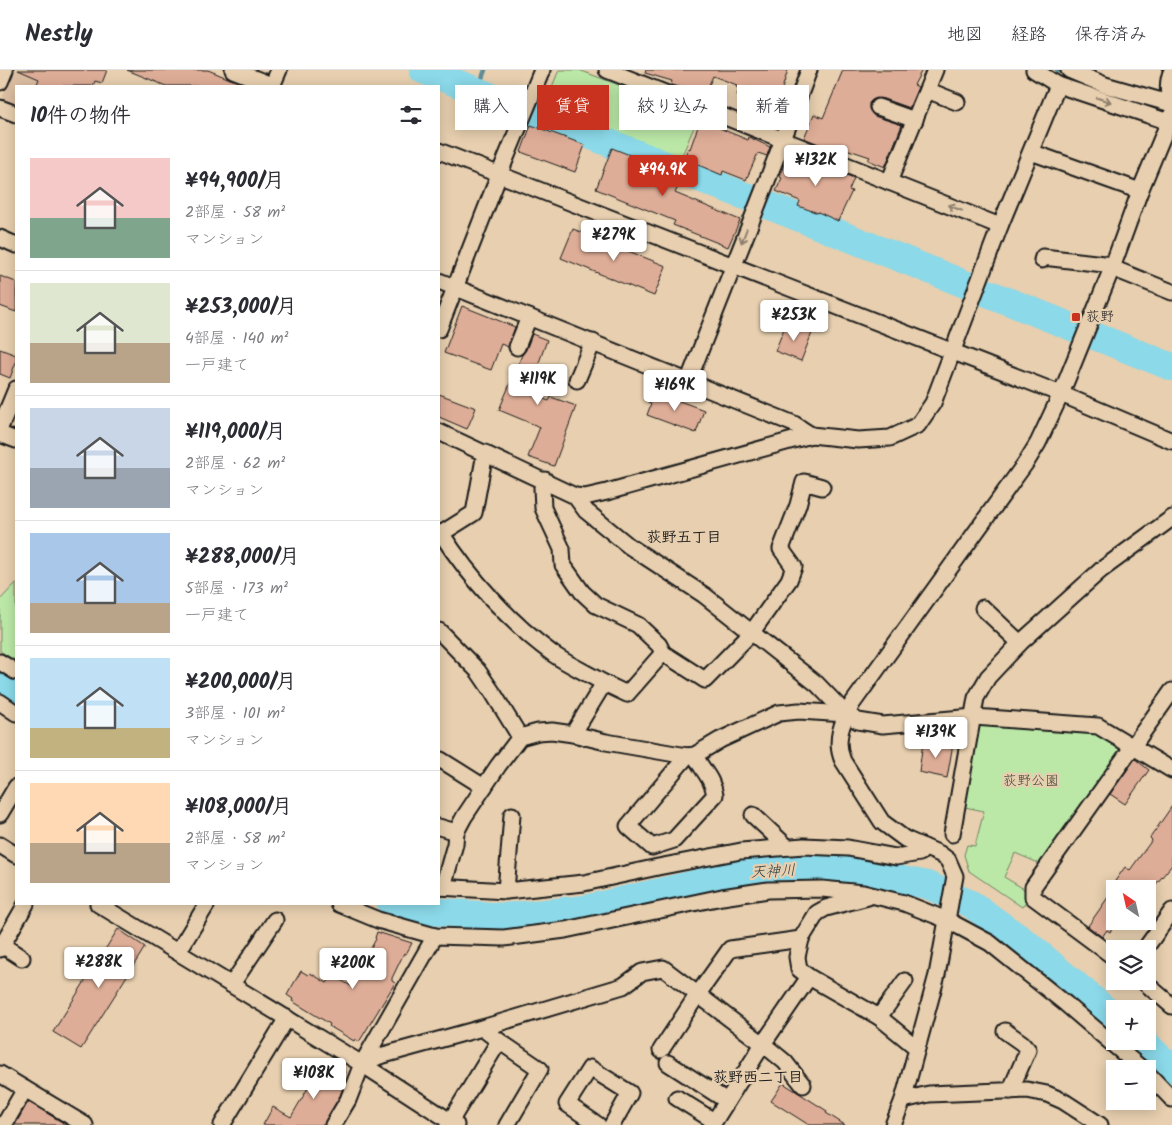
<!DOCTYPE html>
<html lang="ja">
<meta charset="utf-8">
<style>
body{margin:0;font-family:Kalam,"Klee One",sans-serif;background:#f2f2f3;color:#2b2b33;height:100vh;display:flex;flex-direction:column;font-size:19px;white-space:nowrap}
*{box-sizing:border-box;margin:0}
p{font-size:16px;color:#7c7c81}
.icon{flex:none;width:28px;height:28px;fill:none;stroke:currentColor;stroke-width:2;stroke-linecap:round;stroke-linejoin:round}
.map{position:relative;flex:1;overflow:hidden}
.panel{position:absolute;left:15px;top:15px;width:425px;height:820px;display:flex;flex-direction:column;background:#fff;border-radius:0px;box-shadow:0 2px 12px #0003}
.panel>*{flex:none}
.banner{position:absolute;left:455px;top:15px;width:475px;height:45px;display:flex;gap:10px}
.needle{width:32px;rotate:326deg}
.buttons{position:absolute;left:1106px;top:810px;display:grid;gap:10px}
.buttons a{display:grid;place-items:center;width:50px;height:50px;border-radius:0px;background:#fff;box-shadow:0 2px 12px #0003;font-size:25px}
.price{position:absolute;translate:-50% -42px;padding:0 11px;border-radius:5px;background:#fff;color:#222;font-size:16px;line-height:32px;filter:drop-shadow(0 1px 2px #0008)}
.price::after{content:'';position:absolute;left:50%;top:30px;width:15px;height:11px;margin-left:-8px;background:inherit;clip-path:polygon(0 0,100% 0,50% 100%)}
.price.on{background:#c8321e;color:#fff}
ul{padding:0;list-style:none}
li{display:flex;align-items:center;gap:15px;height:125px;padding:0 15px}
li+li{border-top:1px solid #e1e1e2}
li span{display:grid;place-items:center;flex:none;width:140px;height:100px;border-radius:0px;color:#555}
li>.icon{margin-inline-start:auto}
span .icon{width:60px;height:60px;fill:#fffc;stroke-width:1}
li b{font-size:21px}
h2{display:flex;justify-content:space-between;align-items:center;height:60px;padding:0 15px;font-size:21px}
.pill{padding:0 18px;border-radius:0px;background:#fff;box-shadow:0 2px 12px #0003;font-size:18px;line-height:45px}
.pill.on{background:#c8321e;color:#fff}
header{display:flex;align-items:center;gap:30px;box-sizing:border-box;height:70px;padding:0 25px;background:#fff;border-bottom:1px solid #e1e1e2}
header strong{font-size:24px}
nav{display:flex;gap:28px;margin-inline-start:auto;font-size:18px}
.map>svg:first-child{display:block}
.built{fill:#dcbea2}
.green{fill:#bbe8a7;stroke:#6c8262}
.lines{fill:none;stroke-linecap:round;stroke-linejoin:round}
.stream{stroke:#5f8d97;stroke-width:4.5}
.river{stroke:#8bd9e9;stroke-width:28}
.building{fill:#dead97;stroke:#1c1c1c}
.minor-casing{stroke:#1c1c1c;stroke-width:19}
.minor{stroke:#e7cfaf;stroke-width:15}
.oneway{stroke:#8c7e6d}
.poi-dot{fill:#c8321e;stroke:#e7cfaf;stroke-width:2}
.labels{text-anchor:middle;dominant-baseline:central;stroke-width:4.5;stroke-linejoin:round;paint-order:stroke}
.poi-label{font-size:14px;fill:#1c1c1c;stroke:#e7cfaf;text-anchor:start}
.park-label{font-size:14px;fill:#3c4538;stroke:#e7cfaf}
.neighbourhood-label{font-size:15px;font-weight:bold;fill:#1c1c1c;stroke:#e7cfaf}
.water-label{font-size:15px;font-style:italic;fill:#324245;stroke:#e7cfaf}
</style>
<header>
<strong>Nestly</strong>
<nav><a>地図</a><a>経路</a><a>保存済み</a></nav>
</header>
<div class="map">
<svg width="1172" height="1055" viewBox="0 0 1172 1055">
<rect width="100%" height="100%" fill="#e7cfaf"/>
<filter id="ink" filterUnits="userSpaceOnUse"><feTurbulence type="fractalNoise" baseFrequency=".02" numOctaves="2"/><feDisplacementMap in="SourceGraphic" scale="10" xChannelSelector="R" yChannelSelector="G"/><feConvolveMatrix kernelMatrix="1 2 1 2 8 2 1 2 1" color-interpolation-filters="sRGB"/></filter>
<g filter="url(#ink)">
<path class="built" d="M 13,0 L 70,0 L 64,16 L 16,16 L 16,40 L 5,35 L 3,26 Z"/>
<g class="green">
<path d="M 559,0 L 579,0 L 699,45 L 681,88 L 545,34 Z"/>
<path d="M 16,513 L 16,591 L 0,581 L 0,530 Z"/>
<path d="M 980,654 L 1095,660 L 1118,674 L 1121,681 L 1041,794 L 1015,783 L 1004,807 L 1024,819 L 1027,831 L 1022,837 L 969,801 L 964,785 L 967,775 L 975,776 L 984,741 L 960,736 L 975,658 Z"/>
</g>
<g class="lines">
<g class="stream">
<path d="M 1057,0 L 1067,5"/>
<path d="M 477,22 L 485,0"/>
<path d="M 1149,35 L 1166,41"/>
</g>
<g class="river">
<path d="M 423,0 L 745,126 L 1172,297"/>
<path d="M 0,611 L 16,621"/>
<path d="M 391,834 L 428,841 L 505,847 L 585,839 L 753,801 L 796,799 L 840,800 L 878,805 L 927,815 L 971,834 L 1026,873 L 1115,948"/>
<path d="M 1143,971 L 1172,1000"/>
</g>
</g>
<g class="building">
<path d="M 18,0 L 107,0 L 102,13 L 95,11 L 93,16 L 36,16 L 39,9 Z"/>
<path d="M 127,0 L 208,0 L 247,16 L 166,16 Z"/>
<path d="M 646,0 L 788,0 L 781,22 L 789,25 L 782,41 L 737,25 L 739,19 L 736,17 L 737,15 L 713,6 L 704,26 L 684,18 L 671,15 L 672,11 L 645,3 Z"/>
<path d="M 843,0 L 922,0 L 914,15 L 918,17 L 909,38 L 881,28 L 872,30 L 869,33 L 869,39 L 874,46 L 902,55 L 885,97 L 868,90 L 870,87 L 840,77 L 838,82 L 804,68 L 814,44 L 823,48 Z"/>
<path d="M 701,48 L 718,54 L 717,57 L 748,70 L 749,67 L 770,77 L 767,86 L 758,83 L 746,110 L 723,101 L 722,105 L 684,89 L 688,78 L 690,79 Z"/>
<path d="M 531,55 L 585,75 L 575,102 L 521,82 Z"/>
<path d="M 612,78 L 683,106 L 675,123 L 740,150 L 728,177 L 673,155 L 675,151 L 596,119 Z"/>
<path d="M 792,84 L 854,108 L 849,120 L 852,121 L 838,151 L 818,142 L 818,143 L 798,136 L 800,131 L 776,121 L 782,108 L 780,107 L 784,94 L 786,95 Z"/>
<path d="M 573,159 L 666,196 L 654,226 L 561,188 Z"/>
<path d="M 0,206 L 16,212 L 16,242 L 0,236 Z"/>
<path d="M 462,236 L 515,257 L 508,277 L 501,274 L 491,300 L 444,283 Z"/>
<path d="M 786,254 L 812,263 L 801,291 L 775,281 Z"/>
<path d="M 532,264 L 547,270 L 528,323 L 549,331 L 551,327 L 576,336 L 554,396 L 528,387 L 540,357 L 499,340 L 522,285 L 526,280 Z"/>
<path d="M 0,279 L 16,285 L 16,292 L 10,308 L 0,304 Z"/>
<path d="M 652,321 L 704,340 L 696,363 L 647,345 L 651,334 L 648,333 Z"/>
<path d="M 439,324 L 476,338 L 467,359 L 439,347 Z"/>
<path d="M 923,672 L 953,674 L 947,708 L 919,702 Z"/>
<path d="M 1135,689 L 1149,700 L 1125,734 L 1110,724 Z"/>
<path d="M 1172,736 L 1172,795 L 1152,819 L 1115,819 L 1115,854 L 1110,862 L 1107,860 L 1102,867 L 1088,856 L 1118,813 L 1115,811 L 1125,797 L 1130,800 L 1152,770 L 1150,768 Z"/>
<path d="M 118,859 L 145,877 L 81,979 L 53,962 Z"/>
<path d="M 377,862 L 412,873 L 406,884 L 404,883 L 392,908 L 392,911 L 395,913 L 359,972 L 355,969 L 354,971 L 329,956 L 330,954 L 292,931 L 293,929 L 287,925 L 301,901 L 308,905 L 310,903 L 327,913 L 330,909 L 332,910 L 337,908 L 351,916 L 368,888 L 366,887 L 376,869 L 375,868 Z"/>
<path d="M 325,989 L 346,1002 L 341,1010 L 345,1012 L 340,1026 L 324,1055 L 263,1055 L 273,1037 L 291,1047 Z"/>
<path d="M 783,1013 L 827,1041 L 826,1043 L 845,1055 L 809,1055 L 771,1031 Z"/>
<path d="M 28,1032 L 67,1055 L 15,1055 Z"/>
</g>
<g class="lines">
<g class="minor-casing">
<g id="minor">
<path d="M 233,0 L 274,16"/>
<path d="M 607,0 L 1000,156"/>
<path d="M 1034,0 L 1058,15 L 1172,53"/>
<path d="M 1069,0 L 1105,15 L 1172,34"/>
<path d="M 0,12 L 5,0"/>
<path d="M 272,16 L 279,0"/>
<path d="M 927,20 L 957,32"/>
<path d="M 1170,32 C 1168,21 1167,11 1172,0"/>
<path d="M 878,37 L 915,50"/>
<path d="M 0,38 L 16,44"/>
<path d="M 439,81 L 1061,324 L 1172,371"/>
<path d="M 1031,82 L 1140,121"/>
<path d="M 889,112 L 935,0"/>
<path d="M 0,168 L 16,175"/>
<path d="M 1042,190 L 1043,187 L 1113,195"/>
<path d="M 1112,198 L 1172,222"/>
<path d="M 439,211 L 794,354 L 811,365"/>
<path d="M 439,259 L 499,105 L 542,0"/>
<path d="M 517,277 L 529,247"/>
<path d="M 577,310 L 593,272"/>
<path d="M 688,312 C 728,208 771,105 809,0"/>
<path d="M 0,358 L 16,319"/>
<path d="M 439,362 L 575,426 L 585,427 L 607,422 L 811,365 L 858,370 L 890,368 L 918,355 L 933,333 L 1000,156 L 1058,15"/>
<path d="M 0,364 L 16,370"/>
<path d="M 545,410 L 542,418 L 543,438 L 562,479 L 563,495 L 582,522 L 596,535 L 638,555 L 659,575 L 663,583 L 705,610 L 752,562 L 789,510 L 794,497 L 781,479 L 798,435 L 804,412 L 822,417"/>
<path d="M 575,426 L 586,441 L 629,476 L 704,525 L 817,614 L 846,644 L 858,651 L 883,655 L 974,647 L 1098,656 L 1172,700"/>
<path d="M 441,463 C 470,508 510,553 553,584 C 569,595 587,603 604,613 L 573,664"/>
<path d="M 439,465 L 474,443 L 485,383"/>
<path d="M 983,538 L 1020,573"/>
<path d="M 439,561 L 478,601 L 493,623 L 520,667"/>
<path d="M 0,592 L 16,602"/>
<path d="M 604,613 L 627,624 L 663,583"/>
<path d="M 0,632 L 16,643"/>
<path d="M 687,686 L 628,756 L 652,777 L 674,770 L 715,725 C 712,707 702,701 695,685"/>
<path d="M 441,690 L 484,717"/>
<path d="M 0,744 L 16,717"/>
<path d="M 753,745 L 787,777"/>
<path d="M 439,757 L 456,762"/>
<path d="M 952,764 L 976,628 L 988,607 L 1020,573 L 1101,500 L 1172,448"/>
<path d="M 0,775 L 16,785"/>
<path d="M 439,817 L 506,821 L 584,813 L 658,797 L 741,781 L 804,776 L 848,778 L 896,787 L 920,783 L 924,777"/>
<path d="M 443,817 L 455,774 L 456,762 L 464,747 L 498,696 L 520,667 L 538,662 L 552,661 L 573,664 L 606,672 L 687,686 L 695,685 L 720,670 L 779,643 L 799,641 L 846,644"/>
<path d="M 506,821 L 512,745"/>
<path d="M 868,827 L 826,838 L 817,843 L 801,869 L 797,887 L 799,899 L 809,907 L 879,947 L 917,978"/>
<path d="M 98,834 L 362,994 L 380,986 L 482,958 L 499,971 L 448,1055"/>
<path d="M 339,834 L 378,850 L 435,866 L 504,868 L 565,860 L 722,827 L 768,820 L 822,819 L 863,823 L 904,833 L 947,850 L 990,873 L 1066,934 L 1142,999"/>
<path d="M 2,875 L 22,888"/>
<path d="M 0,879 L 26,834"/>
<path d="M 1145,879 L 1172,841"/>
<path d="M 178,882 L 207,834"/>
<path d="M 1115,888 L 1033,827 L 1033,817 L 1172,621"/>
<path d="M 1143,911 L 1172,936"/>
<path d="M 232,914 L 275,850"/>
<path d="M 879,947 L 905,911"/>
<path d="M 482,958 L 623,916 L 642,902 L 663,898 L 763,974 L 785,992 L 803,1015"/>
<path d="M 1005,961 L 1022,973 L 1028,980 L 1010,1021"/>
<path d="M 499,971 L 540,999 L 507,1055"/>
<path d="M 661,980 L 698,924 L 730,879 L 801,869"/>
<path d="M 668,993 L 727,1031"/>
<path d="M 362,994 L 456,1055"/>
<path d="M 0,1004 L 85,1055"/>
<path d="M 1148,1004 L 1172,1029"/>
<path d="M 677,1028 L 714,1051"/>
<path d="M 903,1030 L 929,1024 L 1027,1020 L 1047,1024 L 1063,1031 L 1100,1055"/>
<path d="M 4,1055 L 25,1019"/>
<path d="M 222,1055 L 287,948"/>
<path d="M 333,1055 L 348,1030 L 362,994 L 435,866"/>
<path d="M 598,1055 L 567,1034 L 590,998 L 630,1023 L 612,1055"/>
<path d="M 712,1055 L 763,974 L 809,907"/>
<path d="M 893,1055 L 903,1030 L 937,905 L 955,806 L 948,790 L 940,784 L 905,769 L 882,752 L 843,691 C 834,671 842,652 852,634 L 1027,391 L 1038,373 L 1061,324 L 1112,198 L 1140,121 L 1172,44"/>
</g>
</g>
<use href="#minor" class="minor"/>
</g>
<defs><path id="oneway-shaft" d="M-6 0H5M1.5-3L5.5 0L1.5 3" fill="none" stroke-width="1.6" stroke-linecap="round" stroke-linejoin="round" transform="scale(1.25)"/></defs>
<g class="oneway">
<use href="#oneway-shaft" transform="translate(1104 30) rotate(18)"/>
<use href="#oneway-shaft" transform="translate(955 138) rotate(-159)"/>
<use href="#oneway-shaft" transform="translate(744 166) rotate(111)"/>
</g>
</g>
<rect class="poi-dot" x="1071" y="242" width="10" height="10" rx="2.5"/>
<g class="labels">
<g class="poi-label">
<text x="1086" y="247">荻野</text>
</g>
<g class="park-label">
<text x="1031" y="711">荻野公園</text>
</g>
<g class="neighbourhood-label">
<text x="684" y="468">荻野五丁目</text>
<text x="758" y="1008">荻野西二丁目</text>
</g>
<g class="water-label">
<text transform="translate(773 802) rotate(-3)">天神川</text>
</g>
</g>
</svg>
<div class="buttons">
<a><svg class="needle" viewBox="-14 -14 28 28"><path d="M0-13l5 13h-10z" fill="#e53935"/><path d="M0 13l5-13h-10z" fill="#7c7c81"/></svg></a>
<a><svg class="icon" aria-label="layers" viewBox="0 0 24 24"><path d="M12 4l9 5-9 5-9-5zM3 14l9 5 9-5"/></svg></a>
<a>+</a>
<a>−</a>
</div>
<b class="price" style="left:816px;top:117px">¥132K</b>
<b class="price on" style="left:663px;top:127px">¥94.9K</b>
<b class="price" style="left:614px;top:192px">¥279K</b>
<b class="price" style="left:794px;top:272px">¥253K</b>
<b class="price" style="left:538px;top:336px">¥119K</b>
<b class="price" style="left:675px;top:342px">¥169K</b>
<b class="price" style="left:936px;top:689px">¥139K</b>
<b class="price" style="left:99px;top:919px">¥288K</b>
<b class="price" style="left:353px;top:920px">¥200K</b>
<b class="price" style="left:314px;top:1030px">¥108K</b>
<div class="banner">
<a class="pill">購入</a>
<a class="pill on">賃貸</a>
<a class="pill">絞り込み</a>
<a class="pill">新着</a>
</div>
<section class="panel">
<h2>10件の物件<svg class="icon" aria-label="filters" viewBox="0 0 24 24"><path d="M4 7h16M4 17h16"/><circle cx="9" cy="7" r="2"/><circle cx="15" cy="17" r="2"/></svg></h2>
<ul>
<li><span style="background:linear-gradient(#f6c9c9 60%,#7fa58c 0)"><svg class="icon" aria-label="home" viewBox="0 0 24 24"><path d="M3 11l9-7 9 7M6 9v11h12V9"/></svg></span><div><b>¥94,900/月</b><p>2部屋 · 58 m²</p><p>マンション</p></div></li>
<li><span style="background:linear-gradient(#dfe7d0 60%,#b9a48a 0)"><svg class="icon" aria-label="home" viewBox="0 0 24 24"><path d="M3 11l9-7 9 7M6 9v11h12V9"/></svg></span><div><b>¥253,000/月</b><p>4部屋 · 140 m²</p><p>一戸建て</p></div></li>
<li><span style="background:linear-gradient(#c9d6e8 60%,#9aa5b1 0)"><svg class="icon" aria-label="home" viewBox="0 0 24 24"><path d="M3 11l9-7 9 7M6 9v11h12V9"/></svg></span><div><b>¥119,000/月</b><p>2部屋 · 62 m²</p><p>マンション</p></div></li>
<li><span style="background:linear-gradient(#a9c7e8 70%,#b9a48a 0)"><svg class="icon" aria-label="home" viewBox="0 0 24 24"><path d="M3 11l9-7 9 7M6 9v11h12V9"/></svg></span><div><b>¥288,000/月</b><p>5部屋 · 173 m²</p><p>一戸建て</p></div></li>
<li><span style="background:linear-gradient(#bfe0f5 70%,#c2b280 0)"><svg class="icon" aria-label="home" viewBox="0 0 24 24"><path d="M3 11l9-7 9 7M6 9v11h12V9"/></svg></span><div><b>¥200,000/月</b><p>3部屋 · 101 m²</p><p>マンション</p></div></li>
<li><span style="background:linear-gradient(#ffd9b3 60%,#b9a48a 0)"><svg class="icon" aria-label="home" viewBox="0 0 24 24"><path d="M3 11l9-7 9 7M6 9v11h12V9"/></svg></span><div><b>¥108,000/月</b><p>2部屋 · 58 m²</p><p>マンション</p></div></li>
</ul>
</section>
</div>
